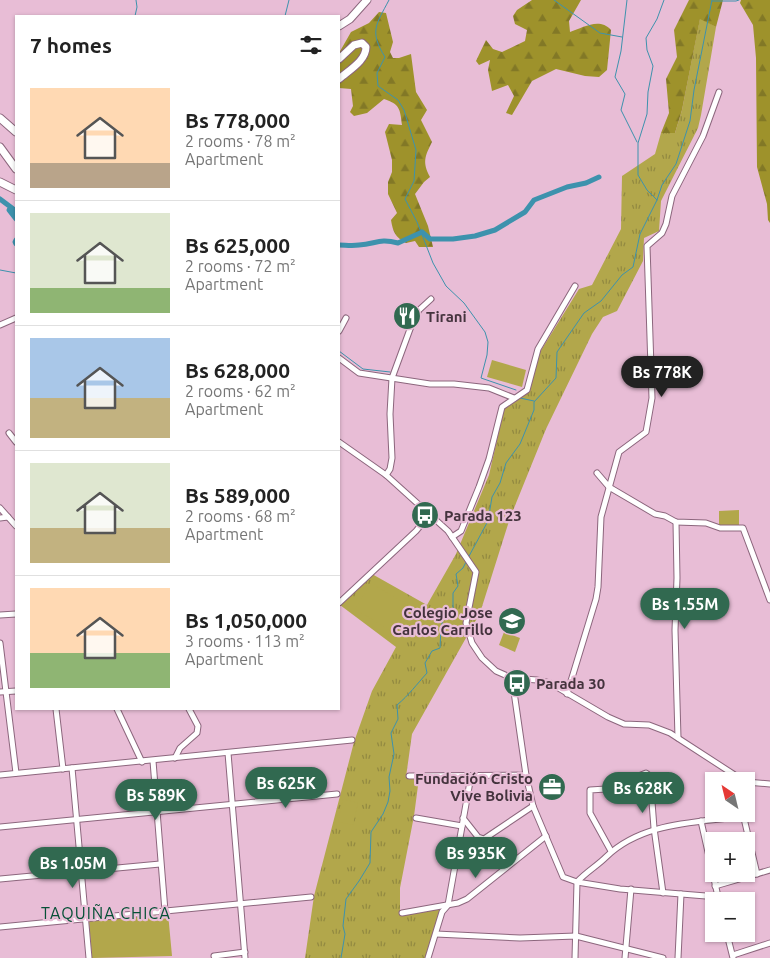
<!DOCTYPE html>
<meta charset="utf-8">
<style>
body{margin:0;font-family:Ubuntu,sans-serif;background:#f2f2f2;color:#222;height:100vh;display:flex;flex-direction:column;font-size:19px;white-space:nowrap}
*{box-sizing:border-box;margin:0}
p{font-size:16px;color:#767676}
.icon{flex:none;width:28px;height:28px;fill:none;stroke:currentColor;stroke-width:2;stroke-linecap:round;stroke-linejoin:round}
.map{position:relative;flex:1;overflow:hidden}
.sheet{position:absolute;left:15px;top:15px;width:325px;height:695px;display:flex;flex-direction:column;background:#fff;border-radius:0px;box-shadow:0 1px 4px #0004}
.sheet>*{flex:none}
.needle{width:32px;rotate:325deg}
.buttons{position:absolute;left:705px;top:772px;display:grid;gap:10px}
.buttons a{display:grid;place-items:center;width:50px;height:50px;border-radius:0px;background:#fff;box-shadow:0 1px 4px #0004;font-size:25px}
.price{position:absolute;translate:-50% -42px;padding:0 11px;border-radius:18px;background:#316950;color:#fff;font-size:16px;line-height:32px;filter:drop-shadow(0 1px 2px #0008)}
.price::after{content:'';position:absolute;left:50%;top:30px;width:15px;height:11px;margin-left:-8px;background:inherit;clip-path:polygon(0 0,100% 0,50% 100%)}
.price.on{background:#222;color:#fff}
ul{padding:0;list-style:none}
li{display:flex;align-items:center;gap:15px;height:125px;padding:0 15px}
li+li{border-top:1px solid #e0e0e0}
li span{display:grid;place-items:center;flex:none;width:140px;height:100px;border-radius:0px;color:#555}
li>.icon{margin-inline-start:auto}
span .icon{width:60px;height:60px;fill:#fffc;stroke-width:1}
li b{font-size:21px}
h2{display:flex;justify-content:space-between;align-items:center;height:60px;padding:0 15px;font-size:21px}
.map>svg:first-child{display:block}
.grass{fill:url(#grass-tufts)}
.forest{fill:url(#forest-firs)}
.park{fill:#b2a74b}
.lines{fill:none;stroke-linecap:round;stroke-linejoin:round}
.stream{stroke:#3d92ad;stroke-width:1}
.canal{stroke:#3d92ad;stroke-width:5}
.street-casing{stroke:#8c667d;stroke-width:7}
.secondary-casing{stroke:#8c667d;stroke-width:9}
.street{stroke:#fff;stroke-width:5}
.secondary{stroke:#fff;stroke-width:7}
.labels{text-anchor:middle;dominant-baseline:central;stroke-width:4.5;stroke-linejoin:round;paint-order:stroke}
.poi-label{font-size:15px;font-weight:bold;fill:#44333d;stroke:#e8bdd6;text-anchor:start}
.neighbourhood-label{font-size:16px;letter-spacing:1px;fill:#065036;stroke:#e8bdd6}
</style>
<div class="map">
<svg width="770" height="958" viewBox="0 0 770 958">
<defs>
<pattern id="grass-tufts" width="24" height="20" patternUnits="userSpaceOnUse" patternTransform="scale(1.25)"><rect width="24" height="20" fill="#b2a74b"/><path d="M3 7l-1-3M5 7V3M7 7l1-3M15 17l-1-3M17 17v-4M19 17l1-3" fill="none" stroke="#928940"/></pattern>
<pattern id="forest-firs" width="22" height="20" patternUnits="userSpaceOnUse" patternTransform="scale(1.25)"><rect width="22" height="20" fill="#9e922b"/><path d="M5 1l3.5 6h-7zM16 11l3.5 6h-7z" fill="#827826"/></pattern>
</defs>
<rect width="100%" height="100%" fill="#e8bdd6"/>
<path class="grass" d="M 700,18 L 716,27 L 701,115 L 698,128 L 661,201 L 659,231 L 644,238 L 643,261 L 617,311 L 603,317 L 592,334 L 546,429 L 510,518 L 480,613 L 412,734 L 406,777 L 419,778 L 414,816 L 400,888 L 400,916 L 442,908 L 425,958 L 305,958 L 314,896 L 354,742 L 372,691 L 396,647 L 340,605 L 372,574 L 427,605 L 456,554 L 489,475 L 504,409 L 528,393 L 540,352 L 579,289 L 592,285 L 621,229 L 622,176 L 655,154 L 661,133 L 675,133 L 682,110 Z"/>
<g class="forest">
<path d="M 532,0 L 581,0 L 569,21 L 570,32 C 583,28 599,17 611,30 L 607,70 L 599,77 L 585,76 L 556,69 L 532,81 L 512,115 L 506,113 L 514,96 L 508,85 L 492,91 L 488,70 L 490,60 L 479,65 L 476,61 L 486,40 L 493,49 L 502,52 L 525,41 L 527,30 L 515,24 L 513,16 L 517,10 Z"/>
<path d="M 689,0 L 723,0 L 716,27 L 700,19 L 682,110 L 675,133 L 661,133 L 669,113 L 666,79 L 677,57 L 674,30 Z"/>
<path d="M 741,0 L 770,0 L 770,223 L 768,220 L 767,204 L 757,167 L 756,58 L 753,25 L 740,3 Z"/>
<path d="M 379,12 L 386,13 L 393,42 L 390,52 L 393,58 L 399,58 L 411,54 L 416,92 L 427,110 L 421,120 L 432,142 C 425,156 422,162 430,177 L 424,182 L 415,194 L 428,226 L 433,247 L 419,247 L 415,241 L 406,243 C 395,237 393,232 391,220 L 397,213 L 388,194 L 388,182 L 392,172 L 392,160 L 385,132 L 389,124 L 402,125 C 400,109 400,104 384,99 L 367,113 L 354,116 L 350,112 L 353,106 L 351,89 L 339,88 L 339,53 L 351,32 L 369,23 Z"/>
</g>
<g class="park">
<path d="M 492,360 L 526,370 L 522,387 L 487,377 Z"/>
<path d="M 739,510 L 739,525 L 719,525 L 719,511 Z"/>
<path d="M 371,583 L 422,614 L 406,640 L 355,609 Z"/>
<path d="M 504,632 L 520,638 L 515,652 L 499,645 Z"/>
<path d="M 343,799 L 358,803 L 353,825 L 338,822 Z"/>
<path d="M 168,913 L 172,956 L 92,958 L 89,921 Z"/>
</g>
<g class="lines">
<g class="stream">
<path d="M 389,0 C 376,25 369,31 385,57 L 377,73 L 378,86 L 398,100 L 404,110 L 416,150 L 414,181 L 405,199 L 417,222 L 433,263 L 446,286 L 464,303 L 485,332 L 488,342 L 487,355 L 481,378 L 516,390"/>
<path d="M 554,0 L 600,33 L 622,37"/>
<path d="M 627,0 L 621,51 L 615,77 L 625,94 L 621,110 L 637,142"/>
<path d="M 712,1 L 736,1 L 739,0"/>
<path d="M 135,16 L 137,7 L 136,0"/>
<path d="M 285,16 L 289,0"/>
<path d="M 657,200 L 647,190 L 638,175 L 638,143 L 647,114 L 648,92 L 653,66 L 647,50 L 646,38 L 657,19 L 664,0"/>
<path d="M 0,270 L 16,273"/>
<path d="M 339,351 L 363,369 L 390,372"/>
<path d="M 520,398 L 534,401"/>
<path d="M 468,558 L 488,521 L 492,497 L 500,483 L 506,463 L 520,444 L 534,410 L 534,402 L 556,378 L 557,352 L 584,313 L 601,301 L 622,275 L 633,267 L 640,234 L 657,200 L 662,185 L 676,164 L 690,121 L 694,90 L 712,0"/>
<path d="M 341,958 L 345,934 L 343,926 L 346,899 L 359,881 L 370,863 L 371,832 L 383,814 L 388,802 L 390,791 L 389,777 L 394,754 L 391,733 L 398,719 L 397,705 C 409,695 417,684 427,673 L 425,663 L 432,651 L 440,648 L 441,627 L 444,616 L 453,610 L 453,593 L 458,586 L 456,574 L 463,568 L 466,562"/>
</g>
<g class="canal">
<path d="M 0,199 L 16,211 L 9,210 L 16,219"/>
<path d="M 422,232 L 430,239 L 453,239 L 475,236 L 495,230 L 525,212 L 534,200 L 567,187 L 586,183 L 599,177"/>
<path d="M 16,240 L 15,242 L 16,244"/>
<path d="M 339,245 C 345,245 352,246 359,245 C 376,244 379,238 398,243 L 420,233"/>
</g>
<g class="street-casing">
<g id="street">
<path d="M 0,325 L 16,318"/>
<path d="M 339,331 L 346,318"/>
<path d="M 339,358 L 359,373 L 430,384 L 454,384 L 489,388 L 514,398"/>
<path d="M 9,433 L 16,442"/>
<path d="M 339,442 L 386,475 L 448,531 L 476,572 L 466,623 L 472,643 L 482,658 L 496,671 L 512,678 L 537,680 L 550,683 L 608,717 L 624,724 L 649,725 L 670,733 L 744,781"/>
<path d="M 597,473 L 609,487 L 655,514 L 665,516 L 676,522 L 706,523 L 720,528 L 743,528 L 770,600"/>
<path d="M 386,475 L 390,469 L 392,458 L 390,414 L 392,378 L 413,321 L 419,310 L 431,299"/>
<path d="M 0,508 L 16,526"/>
<path d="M 0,518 L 8,517"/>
<path d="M 676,522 L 677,578 L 675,630 L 678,738"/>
<path d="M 452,537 L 461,531 L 479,487 L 489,459 L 502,407 L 527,390 L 538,349 L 575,286"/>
<path d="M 339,603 L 416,531 L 430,514"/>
<path d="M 0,615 L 16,614"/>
<path d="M 0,643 L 16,773"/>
<path d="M 512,678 L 526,775 L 533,806 L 563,877 L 577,882 L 620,889 L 718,897"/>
<path d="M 0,692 L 16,691"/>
<path d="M 567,694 L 596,599 L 598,587 L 601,517 L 619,452 L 646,432 L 652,398 L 647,246 L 662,233 L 666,224 L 672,196 L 703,136 L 719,92"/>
<path d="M 56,709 L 63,769"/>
<path d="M 117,709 L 142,762"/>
<path d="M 228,753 L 245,958"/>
<path d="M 175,758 L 180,748 L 197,733 L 198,726 L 189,709"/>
<path d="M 153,761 L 165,911"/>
<path d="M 72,768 L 89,958"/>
<path d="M 0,775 L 352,740"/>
<path d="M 409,776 L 526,775"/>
<path d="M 746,782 L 770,784"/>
<path d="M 743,814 L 757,874"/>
<path d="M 416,818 L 462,826"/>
<path d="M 463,818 L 478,837 L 484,839 L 533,806"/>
<path d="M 701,821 L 719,901"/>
<path d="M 0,827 L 337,794"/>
<path d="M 611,851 L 590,813 L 590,790 L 606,789 L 646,773 L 650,776 L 654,828 L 663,893"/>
<path d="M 0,879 L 160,864"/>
<path d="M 715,886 L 770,870"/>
<path d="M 402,913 L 458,903 L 467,899 L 546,836"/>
<path d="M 0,927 L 311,897"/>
<path d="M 436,934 L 520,938 L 576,936 L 663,958"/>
<path d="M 727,934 L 733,958"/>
<path d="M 733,955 L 770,943"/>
<path d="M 214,956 L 245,952"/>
<path d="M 428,958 L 442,912 L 448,905 L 471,776"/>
<path d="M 575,958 L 577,882 C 586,872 597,866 606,857 C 641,823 692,823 737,817 L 743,814"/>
<path d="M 625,958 L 631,889"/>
<path d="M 678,958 L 681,894"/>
</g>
</g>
<g class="secondary-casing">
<g id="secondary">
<path d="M 339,26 L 350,19 L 367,0"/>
<path d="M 339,59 L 354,45 L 362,43 L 366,47 C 366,61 349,70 339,79"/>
<path d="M 0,118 L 16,132"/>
<path d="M 0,147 L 16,169"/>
<path d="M 0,182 L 16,190"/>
</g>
</g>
<use href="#street" class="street"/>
<use href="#secondary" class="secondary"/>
</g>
<defs>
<g id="restaurant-disc" transform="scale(1.4375)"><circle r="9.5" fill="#316950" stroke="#e8bdd6"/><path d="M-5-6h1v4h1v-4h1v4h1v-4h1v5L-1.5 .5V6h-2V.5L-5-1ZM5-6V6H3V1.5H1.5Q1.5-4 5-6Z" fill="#fff"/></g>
<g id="bus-disc" transform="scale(1.4375)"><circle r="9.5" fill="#316950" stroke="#e8bdd6"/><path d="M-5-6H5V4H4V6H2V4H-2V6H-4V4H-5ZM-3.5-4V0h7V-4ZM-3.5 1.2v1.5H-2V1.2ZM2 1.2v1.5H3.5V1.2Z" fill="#fff"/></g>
<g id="school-disc" transform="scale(1.4375)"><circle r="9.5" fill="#316950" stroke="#e8bdd6"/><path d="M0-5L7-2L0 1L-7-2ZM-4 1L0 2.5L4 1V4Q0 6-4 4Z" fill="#fff"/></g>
<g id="office-disc" transform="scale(1.4375)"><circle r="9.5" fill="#316950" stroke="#e8bdd6"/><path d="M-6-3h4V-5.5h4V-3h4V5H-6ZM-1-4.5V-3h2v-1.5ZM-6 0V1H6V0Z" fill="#fff"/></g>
</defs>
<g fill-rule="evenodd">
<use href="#restaurant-disc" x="407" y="316"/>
<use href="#bus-disc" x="425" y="515"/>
<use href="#school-disc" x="512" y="621"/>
<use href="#bus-disc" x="517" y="683"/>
<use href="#office-disc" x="552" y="787"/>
</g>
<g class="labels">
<g class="poi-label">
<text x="426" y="316">Tirani</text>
<text x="444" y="515">Parada 123</text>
<text x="493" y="612" text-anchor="end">Colegio Jose<tspan x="493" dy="17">Carlos Carrillo</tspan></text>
<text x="536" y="683">Parada 30</text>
<text x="533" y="778" text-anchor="end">Fundación Cristo<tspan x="533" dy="17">Vive Bolivia</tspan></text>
</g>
<g class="neighbourhood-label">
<text x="106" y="913">TAQUIÑA CHICA</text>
</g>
</g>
</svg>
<div class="buttons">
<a><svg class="needle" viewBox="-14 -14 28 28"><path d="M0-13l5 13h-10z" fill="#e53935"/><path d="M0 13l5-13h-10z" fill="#767676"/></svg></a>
<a>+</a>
<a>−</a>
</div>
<b class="price on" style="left:662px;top:398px">Bs 778K</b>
<b class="price" style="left:685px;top:630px">Bs 1.55M</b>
<b class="price" style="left:286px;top:809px">Bs 625K</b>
<b class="price" style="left:643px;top:814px">Bs 628K</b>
<b class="price" style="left:156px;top:821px">Bs 589K</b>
<b class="price" style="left:476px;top:879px">Bs 935K</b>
<b class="price" style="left:73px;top:889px">Bs 1.05M</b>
<section class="sheet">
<h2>7 homes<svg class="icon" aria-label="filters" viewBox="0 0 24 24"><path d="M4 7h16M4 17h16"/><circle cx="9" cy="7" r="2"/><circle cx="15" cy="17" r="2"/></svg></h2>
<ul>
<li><span style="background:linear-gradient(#ffd9b3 75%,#b9a48a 0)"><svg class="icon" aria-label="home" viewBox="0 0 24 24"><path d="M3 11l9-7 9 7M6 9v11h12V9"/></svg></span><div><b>Bs 778,000</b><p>2 rooms · 78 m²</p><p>Apartment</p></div></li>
<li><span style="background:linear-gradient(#dfe7d0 75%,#8fb573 0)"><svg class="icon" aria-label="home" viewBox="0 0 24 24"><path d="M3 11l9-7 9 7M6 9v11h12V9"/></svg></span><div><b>Bs 625,000</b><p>2 rooms · 72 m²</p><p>Apartment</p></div></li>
<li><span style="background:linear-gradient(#a9c7e8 60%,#c2b280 0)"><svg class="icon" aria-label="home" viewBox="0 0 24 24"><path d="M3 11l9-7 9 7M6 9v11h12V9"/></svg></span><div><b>Bs 628,000</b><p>2 rooms · 62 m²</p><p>Apartment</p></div></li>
<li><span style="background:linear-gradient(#dfe7d0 65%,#c2b280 0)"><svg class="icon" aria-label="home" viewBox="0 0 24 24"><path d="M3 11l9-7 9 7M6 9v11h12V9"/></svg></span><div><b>Bs 589,000</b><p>2 rooms · 68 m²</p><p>Apartment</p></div></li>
<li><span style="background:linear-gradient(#ffd9b3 65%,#8fb573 0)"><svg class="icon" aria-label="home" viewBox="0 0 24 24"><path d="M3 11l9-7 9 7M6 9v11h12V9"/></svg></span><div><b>Bs 1,050,000</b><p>3 rooms · 113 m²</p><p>Apartment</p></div></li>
</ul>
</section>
</div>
